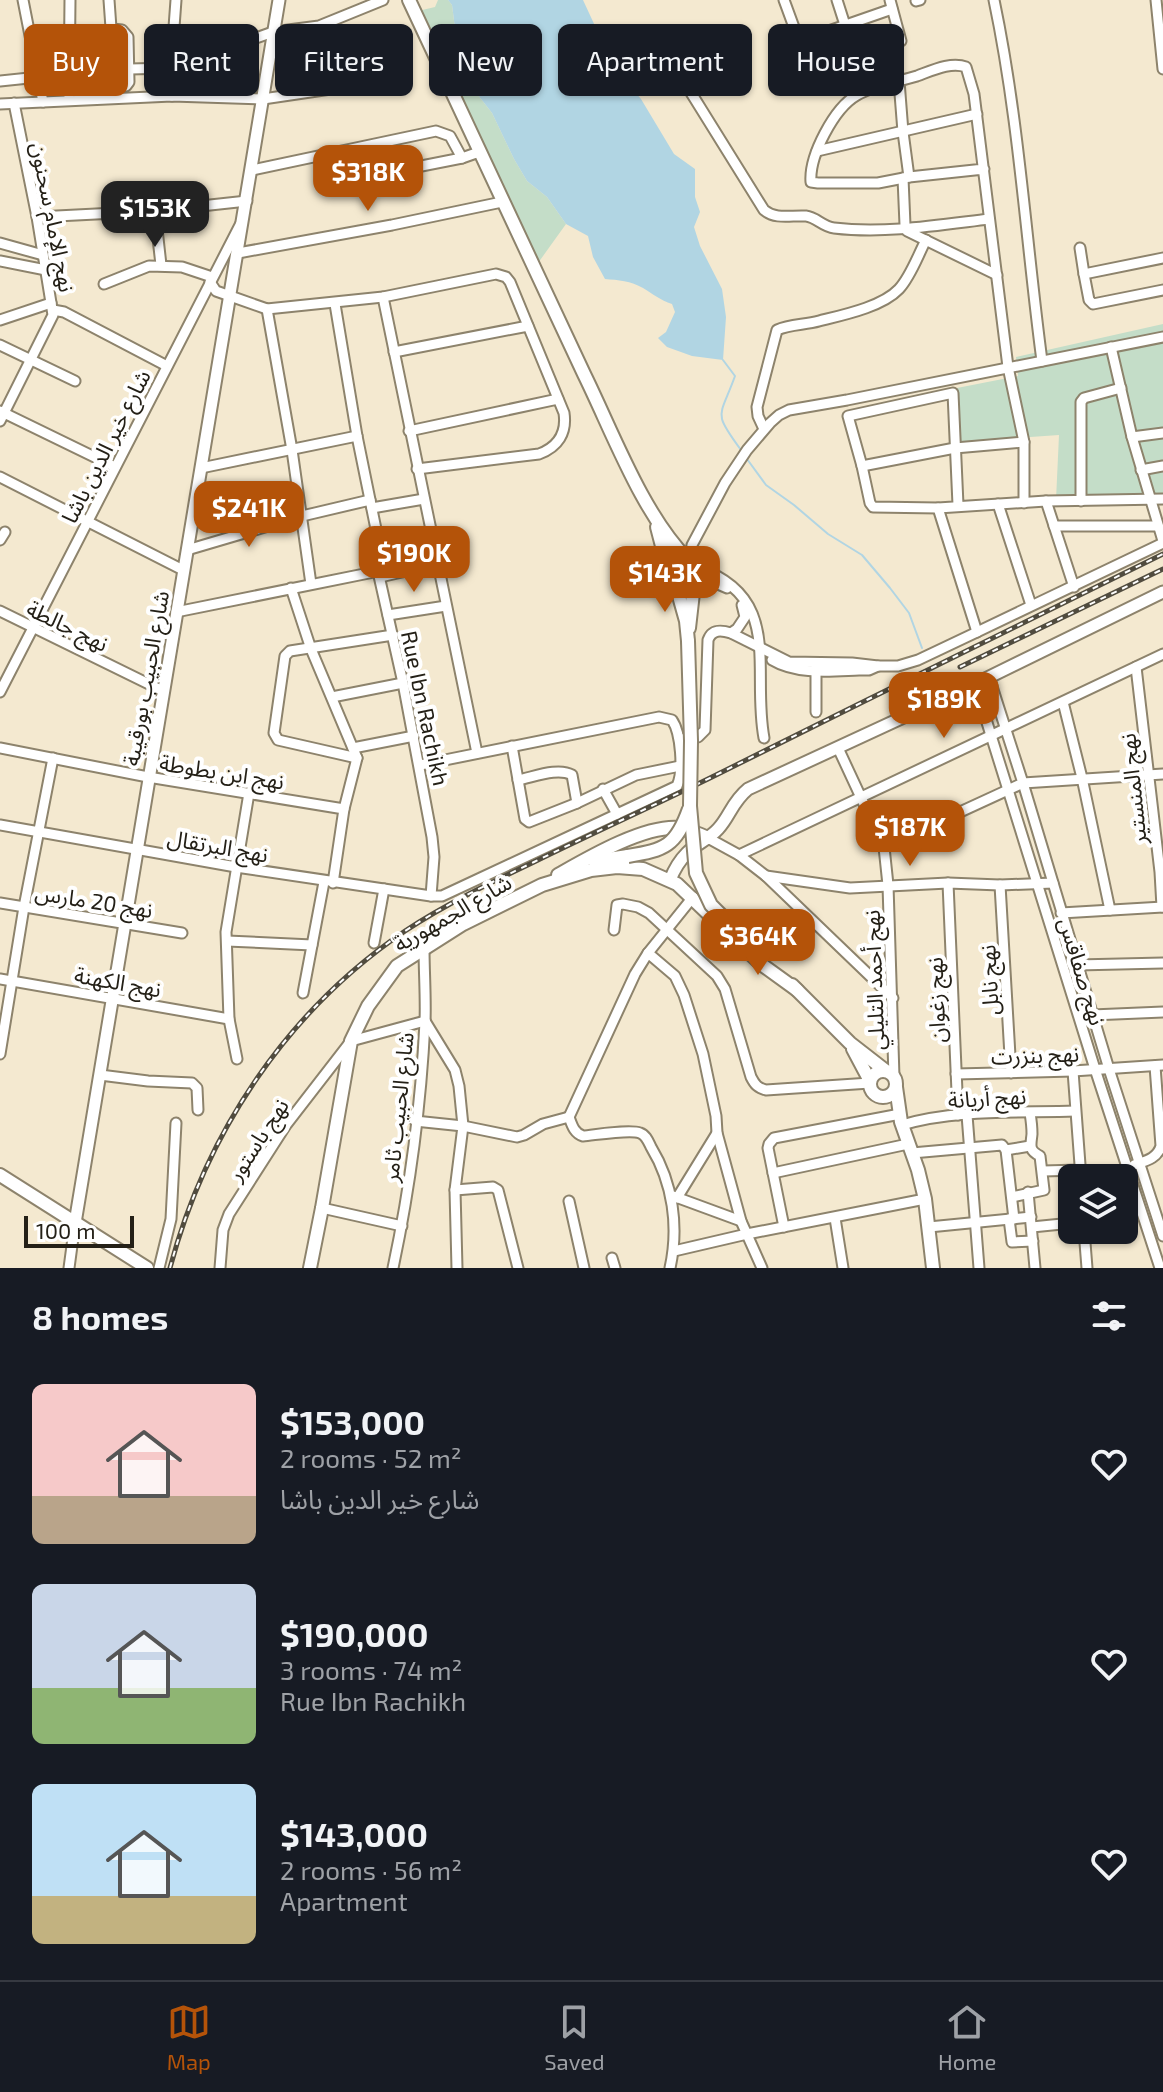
<!DOCTYPE html>
<meta charset="utf-8">
<style>
body{margin:0;font-family:"Exo 2","Noto Sans Arabic",sans-serif;background:#20242c;color:#f1f3f6;height:100vh;display:flex;flex-direction:column;font-size:30px;white-space:nowrap}
*{box-sizing:border-box;margin:0}
p{font-size:26px;color:#9ea1a6}
.icon{flex:none;width:44px;height:44px;fill:none;stroke:currentColor;stroke-width:2;stroke-linecap:round;stroke-linejoin:round}
.map{position:relative;height:1268px;overflow:hidden}
.details{display:flex;flex-direction:column;background:#171b24;flex:1}
.details>*{flex:none}
.guide{position:absolute;left:24px;top:24px;width:1116px;height:72px;display:flex;gap:16px}
.buttons{position:absolute;left:1058px;top:1164px;display:grid;gap:16px}
.buttons a{display:grid;place-items:center;width:80px;height:80px;border-radius:12px;background:#171b24;box-shadow:0 2px 6px #0004;font-size:40px}
.scale{position:absolute;left:24px;bottom:20px;width:110px;box-sizing:border-box;padding-left:8px;border:4px solid #242017;border-top:0;font-size:22px;line-height:28px;white-space:nowrap;color:#242017;-webkit-text-stroke:6px #fff;paint-order:stroke}
.price{position:absolute;translate:-50% -68px;padding:0 18px;border-radius:16px;background:#b45309;color:#fff;font-size:26px;line-height:52px;filter:drop-shadow(0 2px 4px #0008)}
.price::after{content:'';position:absolute;left:50%;top:48px;width:24px;height:18px;margin-left:-12px;background:inherit;clip-path:polygon(0 0,100% 0,50% 100%)}
.price.active{background:#222;color:#fff}
ul{padding:0;list-style:none}
li{display:flex;align-items:center;gap:24px;height:200px;padding:0 32px}
li span{display:grid;place-items:center;flex:none;width:224px;height:160px;border-radius:12px;color:#555}
li>.icon{margin-inline-start:auto}
span .icon{width:96px;height:96px;fill:#fffc;stroke-width:1}
li b{font-size:34px}
h2{display:flex;justify-content:space-between;align-items:center;height:96px;padding:0 32px;font-size:34px}
.chip{padding:0 28px;border-radius:12px;background:#171b24;box-shadow:0 2px 6px #0004;font-size:28px;line-height:72px}
.chip.active{background:#b45309;color:#fff}
.tabs{display:flex;justify-content:space-around;align-items:center;height:112px;border-top:2px solid #363941;background:#171b24;font-size:22px;color:#9ea1a6}
.tabs a{display:grid;justify-items:center;gap:4px}
.tabs .active{color:#b45309}
.map>svg:first-child{display:block}
.green{fill:#c4ddc8}
.water{fill:#b1d5e3}
.lines{fill:none;stroke-linecap:round;stroke-linejoin:round}
.stream{stroke:#b1d5e3;stroke-width:2}
.minor-casing{stroke:#8d836c;stroke-width:13}
.tertiary-casing{stroke:#8d836c;stroke-width:15}
.secondary-casing{stroke:#8d836c;stroke-width:16}
.minor{stroke:#fff;stroke-width:9}
.tertiary{stroke:#fff;stroke-width:11}
.secondary{stroke:#fff;stroke-width:12}
.rail-casing{stroke:#514c3f;stroke-width:5}
.rail{stroke:#fff;stroke-width:2;stroke-dasharray:6;stroke-linecap:butt}
.secondary-bridge-casing{stroke:#8d836c;stroke-width:16;stroke-linecap:butt}
.secondary-bridge{stroke:#fff;stroke-width:12}
.labels{text-anchor:middle;dominant-baseline:central;stroke-width:8;stroke-linejoin:round;paint-order:stroke}
.street-label{font-size:22px;fill:#242017;stroke:#fff}
</style>
<div class="map">
<svg width="1163" height="1268" viewBox="0 0 1163 1268">
<rect width="100%" height="100%" fill="#f4e9d0"/>
<g class="green">
<path d="M 438,0 L 448,0 L 452,5 L 459,59 L 470,85 L 492,113 L 514,159 L 527,181 L 547,197 L 566,224 L 533,270 L 418,11 L 435,7 Z"/>
<path d="M 1163,324 L 1163,497 L 1056,500 L 1059,435 L 959,442 L 957,388 L 1018,376 L 1016,357 Z"/>
</g>
<path class="water" d="M 448,0 L 583,0 L 614,67 L 641,99 L 674,154 L 695,169 L 695,197 L 700,212 L 694,227 L 700,246 L 722,289 L 726,317 L 723,360 L 692,356 L 667,347 L 658,338 L 666,332 L 675,312 L 672,304 C 660,300 653,294 643,288 C 631,281 618,280 605,279 L 593,257 L 588,236 L 566,224 L 547,197 L 527,181 L 514,159 L 492,113 L 470,85 L 459,59 L 452,5 Z"/>
<g class="lines">
<g class="stream">
<path d="M 723,360 L 735,376 C 720,418 712,411 741,450"/>
<path d="M 747,459 L 766,485 L 794,505 L 828,534 L 862,555 L 890,588 L 909,613 L 922,648"/>
</g>
<g class="minor-casing">
<g id="minor">
<path d="M 23,0 L 43,102"/>
<path d="M 109,0 L 116,98"/>
<path d="M 784,0 L 795,30 L 805,39"/>
<path d="M 837,0 L 845,25"/>
<path d="M 890,0 L 901,41"/>
<path d="M 994,0 C 1019,119 1026,241 1042,361"/>
<path d="M 1156,0 L 1163,69"/>
<path d="M 916,1 L 920,0"/>
<path d="M 112,29 L 122,30 L 128,37 L 129,82 L 126,86 L 116,86"/>
<path d="M 800,41 L 892,9"/>
<path d="M 171,65 L 219,59 L 233,46 L 273,32 L 319,26 L 383,0"/>
<path d="M 130,69 L 171,68"/>
<path d="M 680,75 L 764,210 C 776,220 791,215 806,216 C 816,217 823,227 834,228 C 885,234 939,225 989,219"/>
<path d="M 0,81 L 115,69"/>
<path d="M 899,81 L 903,132 L 909,177"/>
<path d="M 172,96 L 171,68 L 176,0"/>
<path d="M 69,99 L 70,0"/>
<path d="M 0,104 L 172,96 L 263,99 L 351,86"/>
<path d="M 817,151 L 977,114"/>
<path d="M 984,169 L 909,177 L 878,183 L 818,183 L 811,182 C 809,156 834,108 857,95 C 874,85 898,82 917,76 C 931,71 951,61 966,67 L 974,94 L 1008,367 L 1024,442 L 1024,503"/>
<path d="M 252,170 L 436,131 L 450,136 L 462,158"/>
<path d="M 386,173 L 462,158 L 479,152"/>
<path d="M 903,178 L 905,225 L 907,231 L 997,275"/>
<path d="M 155,211 L 161,265"/>
<path d="M 37,217 L 155,211 L 247,201"/>
<path d="M 0,243 L 43,255"/>
<path d="M 1080,248 L 1084,274"/>
<path d="M 238,253 L 392,225 L 502,202"/>
<path d="M 1163,258 L 1084,274 L 1089,300 L 1093,304 L 1163,290"/>
<path d="M 0,261 L 46,270"/>
<path d="M 210,282 L 216,291 L 267,309 L 383,297 L 496,274 L 506,277 L 510,282 L 564,413 C 567,433 558,447 539,454 L 417,469"/>
<path d="M 104,284 L 149,266 L 182,267 L 212,277"/>
<path d="M 383,297 L 477,753"/>
<path d="M 335,304 L 357,436 L 377,534 L 373,542 L 373,549 L 403,683 L 432,837 L 434,857 L 431,896"/>
<path d="M 267,309 L 292,450 L 311,584"/>
<path d="M 53,310 L 64,312 L 167,366"/>
<path d="M 0,320 L 51,303"/>
<path d="M 0,345 L 75,381"/>
<path d="M 1111,347 L 1132,437 L 1163,541"/>
<path d="M 394,352 L 528,326"/>
<path d="M 0,411 L 115,467"/>
<path d="M 0,421 L 53,315 L 37,217 L 14,103"/>
<path d="M 764,429 L 758,416 L 757,407 L 777,330 C 790,324 805,325 819,321 C 843,315 882,307 899,289 C 911,276 918,255 926,240"/>
<path d="M 409,431 L 558,399"/>
<path d="M 1132,437 L 1163,433"/>
<path d="M 862,466 L 955,448 L 1024,442"/>
<path d="M 201,468 L 357,436"/>
<path d="M 1141,470 L 1163,466"/>
<path d="M 0,477 L 183,570"/>
<path d="M 1046,501 L 1074,587"/>
<path d="M 1081,501 L 1081,402 L 1084,398 L 1121,388"/>
<path d="M 998,504 L 1031,605"/>
<path d="M 958,505 L 953,393 L 848,416 L 862,466 L 870,503 L 873,507 L 938,508 L 1046,501 L 1163,499"/>
<path d="M 372,508 L 424,499"/>
<path d="M 938,508 L 977,632"/>
<path d="M 1054,526 L 1158,526"/>
<path d="M 0,540 L 5,532"/>
<path d="M 187,550 L 302,516 L 370,500"/>
<path d="M 690,561 L 692,545 L 725,483 L 747,450 L 770,423 L 779,415 L 789,410 L 847,400 L 1163,337"/>
<path d="M 378,566 L 434,552"/>
<path d="M 696,567 C 785,597 751,669 764,738"/>
<path d="M 380,577 L 437,564"/>
<path d="M 696,581 L 711,581 L 727,588"/>
<path d="M 291,588 L 311,649 L 357,758 L 344,809 L 333,883"/>
<path d="M 0,611 L 163,691"/>
<path d="M 176,612 L 379,571"/>
<path d="M 388,615 L 446,606"/>
<path d="M 731,633 L 737,629 L 745,617 L 742,605"/>
<path d="M 772,660 C 797,675 831,671 859,670 L 869,670 L 878,666"/>
<path d="M 816,667 L 816,712"/>
<path d="M 1136,667 L 1160,872 L 1162,907"/>
<path d="M 989,677 L 1023,783 L 1109,1069 L 1163,1236"/>
<path d="M 975,684 L 1095,1069 L 1160,1268"/>
<path d="M 0,692 L 240,225"/>
<path d="M 332,697 L 403,683"/>
<path d="M 1063,702 L 1082,778 L 1110,910"/>
<path d="M 685,738 L 698,737 L 705,730 L 708,640 C 712,629 721,630 731,633 L 789,662 L 852,663 L 878,666 L 898,666 L 918,660 L 977,632 L 1163,543"/>
<path d="M 512,746 L 525,819 L 529,822 L 577,803 L 636,775 L 680,766"/>
<path d="M 0,748 L 148,777 L 344,809"/>
<path d="M 353,748 L 414,736"/>
<path d="M 838,748 L 884,847 L 888,885 L 894,1077"/>
<path d="M 357,758 L 278,740 L 274,733 L 285,656 L 290,651 L 393,635"/>
<path d="M 518,780 C 534,777 558,767 572,775 L 577,803"/>
<path d="M 603,789 L 617,814"/>
<path d="M 0,825 L 236,867 L 431,896 L 442,896 L 677,786 C 684,771 681,733 672,720 L 659,717 L 420,765"/>
<path d="M 708,838 L 739,855 L 766,876 L 893,998"/>
<path d="M 884,847 L 1023,783 L 1163,774"/>
<path d="M 739,855 L 1163,654"/>
<path d="M 766,876 L 850,888 L 948,883 L 1000,885 L 1053,883"/>
<path d="M 948,883 L 958,1115"/>
<path d="M 1000,885 L 1011,1073"/>
<path d="M 0,903 L 182,933"/>
<path d="M 1061,913 L 1163,907"/>
<path d="M 614,930 L 617,905 L 623,904 L 638,907 L 649,913 L 717,976 L 725,989 L 751,1077 C 755,1085 758,1088 766,1090 L 870,1083"/>
<path d="M 227,941 L 312,945"/>
<path d="M 374,943 L 384,889"/>
<path d="M 648,953 L 675,976 L 684,995 L 703,1054 L 716,1116 L 717,1133 L 741,1221 L 762,1268"/>
<path d="M 1077,965 L 1163,963"/>
<path d="M 0,979 L 229,1019"/>
<path d="M 303,993 L 324,882"/>
<path d="M 1092,1015 L 1163,1012"/>
<path d="M 425,1021 L 455,1070 L 459,1086 L 463,1126 L 455,1190 L 457,1268"/>
<path d="M 0,1054 L 24,907 L 53,758"/>
<path d="M 237,1059 L 229,1019 L 226,932 L 249,793"/>
<path d="M 1073,1071 L 1081,1178"/>
<path d="M 956,1074 L 1073,1071 L 1163,1065"/>
<path d="M 100,1075 L 148,1081 L 192,1083 L 197,1088 L 198,1110"/>
<path d="M 967,1115 L 979,1268"/>
<path d="M 569,1117 L 635,974 L 648,953 L 693,897"/>
<path d="M 569,1117 C 572,1125 574,1133 583,1136 C 595,1135 630,1129 640,1133 C 646,1135 648,1141 651,1147 C 673,1183 679,1227 670,1268"/>
<path d="M 415,1121 L 463,1126 L 517,1137 L 524,1135 L 543,1124 L 569,1117"/>
<path d="M 902,1125 C 954,1109 1021,1113 1075,1111"/>
<path d="M 1006,1150 L 1014,1219"/>
<path d="M 912,1153 L 1002,1145 L 1006,1150 L 1030,1146"/>
<path d="M 1134,1165 C 1145,1161 1157,1159 1161,1146 L 1155,1066"/>
<path d="M 1043,1171 L 1080,1170"/>
<path d="M 773,1173 L 908,1144"/>
<path d="M 455,1190 L 493,1187 L 498,1190 L 518,1268"/>
<path d="M 1028,1192 L 1035,1268"/>
<path d="M 673,1196 L 741,1221"/>
<path d="M 1012,1197 L 1044,1190 L 1040,1156 C 1028,1150 1031,1145 1032,1134 C 1032,1127 1031,1119 1030,1113"/>
<path d="M 677,1198 L 717,1133"/>
<path d="M 569,1201 L 584,1268"/>
<path d="M 322,1208 L 402,1226"/>
<path d="M 835,1218 L 843,1268"/>
<path d="M 1009,1219 L 1012,1242 L 1033,1241"/>
<path d="M 784,1227 L 768,1148 L 769,1144 L 774,1138 L 895,1115"/>
<path d="M 929,1227 L 1031,1217"/>
<path d="M 1032,1227 L 1072,1223"/>
<path d="M 1084,1230 L 1087,1268"/>
<path d="M 674,1251 L 747,1234 L 925,1199"/>
<path d="M 612,1258 L 615,1268"/>
<path d="M 69,1268 L 75,1223"/>
<path d="M 159,1268 L 171,1219 L 176,1123"/>
<path d="M 220,1268 L 223,1230 L 229,1214 L 286,1125 L 351,1041 L 425,1021"/>
<path d="M 393,1268 C 410,1188 421,1104 425,1022 C 426,998 424,972 424,948"/>
</g>
</g>
<g class="tertiary-casing">
<g id="tertiary">
<path d="M 670,880 C 674,870 680,860 687,853 C 696,844 709,839 718,829 C 730,816 732,802 748,789 L 975,684 L 1163,592"/>
<path d="M 75,1223 L 279,0"/>
</g>
</g>
<g class="secondary-casing">
<g id="secondary">
<path d="M 409,0 C 467,125 525,250 584,374 C 613,433 642,513 687,559"/>
<path d="M 657,527 L 668,569"/>
<circle cx="682" cy="574" r="15"/>
<path d="M 677,589 L 686,621 L 688,641"/>
<path d="M 689,628 L 694,584"/>
<path d="M 595,861 L 628,856"/>
<path d="M 558,875 C 588,858 644,825 679,828 C 689,830 699,834 708,838"/>
<path d="M 792,985 L 850,1043 L 886,1071"/>
<path d="M 853,1049 L 870,1081"/>
<circle cx="883" cy="1084" r="13"/>
<path d="M 896,1087 L 901,1122 L 918,1170 L 925,1199 L 933,1268"/>
<path d="M 0,1175 L 147,1268"/>
<path d="M 310,1268 L 322,1208 L 351,1041 L 368,1006 L 397,966 L 463,924 L 542,885 L 591,870 L 617,867 L 643,869 L 677,884 L 761,964 L 797,990"/>
</g>
</g>
<use href="#minor" class="minor"/>
<use href="#tertiary" class="tertiary"/>
<use href="#secondary" class="secondary"/>
<g class="rail-casing">
<g id="rail">
<path d="M 960,667 L 1163,569"/>
<path d="M 170,1268 C 206,1132 288,1010 405,931 C 446,904 490,883 534,862 C 593,833 653,806 712,777 C 862,702 1013,628 1163,554"/>
</g>
</g>
<use href="#rail" class="rail"/>
<g class="secondary-bridge-casing">
<g id="secondary-bridge">
<path d="M 688,641 L 691,741 L 690,806 L 696,873 L 711,905 L 744,938"/>
<path d="M 628,856 C 665,850 676,846 689,809"/>
</g>
</g>
<use href="#secondary-bridge" class="secondary-bridge"/>
</g>
<g class="labels">
<g class="street-label">
<text transform="translate(54 217) rotate(79)">نهج الإمام سحنون</text>
<text transform="translate(105 446) rotate(-63)">شارع خير الدين باشا</text>
<text transform="translate(68 625) rotate(26)">نهج جالطة</text>
<text transform="translate(145 678) rotate(-80)">شارع الحبيب بورقيبة</text>
<text transform="translate(426 708) rotate(78)">Rue Ibn Rachikh</text>
<text transform="translate(222 771) rotate(9)">نهج ابن بطوطة</text>
<text transform="translate(1132 789) rotate(-96)">نهج المنستير</text>
<text transform="translate(218 845) rotate(10)">نهج البرتقال</text>
<text transform="translate(94 900) rotate(9)">نهج 20 مارس</text>
<text transform="translate(452 912) rotate(-30)">شارع الجمهورية</text>
<text transform="translate(1083 971) rotate(73)">نهج صفاقس</text>
<text transform="translate(873 980) rotate(-92)">نهج أحمد التليلي</text>
<text transform="translate(988 980) rotate(-93)">نهج نابل</text>
<text transform="translate(118 981) rotate(10)">نهج الكهنة</text>
<text transform="translate(935 1000) rotate(-92)">نهج زغوان</text>
<text transform="translate(1035 1054) rotate(-2)">نهج بنزرت</text>
<text transform="translate(987 1097) rotate(-3)">نهج أريانة</text>
<text transform="translate(397 1107) rotate(-84)">شارع الحبيب ثامر</text>
<text transform="translate(257 1139) rotate(-57)">نهج باستور</text>
</g>
</g>
</svg>
<div class="buttons">
<a><svg class="icon" aria-label="layers" viewBox="0 0 24 24"><path d="M12 4l9 5-9 5-9-5zM3 14l9 5 9-5"/></svg></a>
</div>
<div class="scale">100 m</div>
<b class="price" style="left:368px;top:213px">$318K</b>
<b class="price active" style="left:155px;top:249px">$153K</b>
<b class="price" style="left:249px;top:549px">$241K</b>
<b class="price" style="left:414px;top:594px">$190K</b>
<b class="price" style="left:665px;top:614px">$143K</b>
<b class="price" style="left:944px;top:740px">$189K</b>
<b class="price" style="left:910px;top:868px">$187K</b>
<b class="price" style="left:758px;top:977px">$364K</b>
<div class="guide">
<a class="chip active">Buy</a>
<a class="chip">Rent</a>
<a class="chip">Filters</a>
<a class="chip">New</a>
<a class="chip">Apartment</a>
<a class="chip">House</a>
</div>
</div>
<section class="details">
<h2>8 homes<svg class="icon" aria-label="filters" viewBox="0 0 24 24"><path d="M4 7h16M4 17h16"/><circle cx="9" cy="7" r="2"/><circle cx="15" cy="17" r="2"/></svg></h2>
<ul>
<li><span style="background:linear-gradient(#f6c9c9 70%,#b9a48a 0)"><svg class="icon" aria-label="home" viewBox="0 0 24 24"><path d="M3 11l9-7 9 7M6 9v11h12V9"/></svg></span><div><b>$153,000</b><p>2 rooms · 52 m²</p><p>شارع خير الدين باشا</p></div><svg class="icon" aria-label="heart" viewBox="0 0 24 24"><path d="M12 20l-8-8c-3-5 5-10 8-4 3-6 11-1 8 4z"/></svg></li>
<li><span style="background:linear-gradient(#c9d6e8 65%,#8fb573 0)"><svg class="icon" aria-label="home" viewBox="0 0 24 24"><path d="M3 11l9-7 9 7M6 9v11h12V9"/></svg></span><div><b>$190,000</b><p>3 rooms · 74 m²</p><p>Rue Ibn Rachikh</p></div><svg class="icon" aria-label="heart" viewBox="0 0 24 24"><path d="M12 20l-8-8c-3-5 5-10 8-4 3-6 11-1 8 4z"/></svg></li>
<li><span style="background:linear-gradient(#bfe0f5 70%,#c2b280 0)"><svg class="icon" aria-label="home" viewBox="0 0 24 24"><path d="M3 11l9-7 9 7M6 9v11h12V9"/></svg></span><div><b>$143,000</b><p>2 rooms · 56 m²</p><p>Apartment</p></div><svg class="icon" aria-label="heart" viewBox="0 0 24 24"><path d="M12 20l-8-8c-3-5 5-10 8-4 3-6 11-1 8 4z"/></svg></li>
</ul>
</section>
<nav class="tabs">
<a class="active"><svg class="icon" aria-label="map" viewBox="0 0 24 24"><path d="M3 6l6-2 6 2 6-2v14l-6 2-6-2-6 2zM9 4v14M15 6v14"/></svg>Map</a>
<a><svg class="icon" aria-label="saved" viewBox="0 0 24 24"><path d="M7 4h10v16l-5-4-5 4z"/></svg>Saved</a>
<a><svg class="icon" aria-label="home" viewBox="0 0 24 24"><path d="M3 11l9-7 9 7M6 9v11h12V9"/></svg>Home</a>
</nav>
